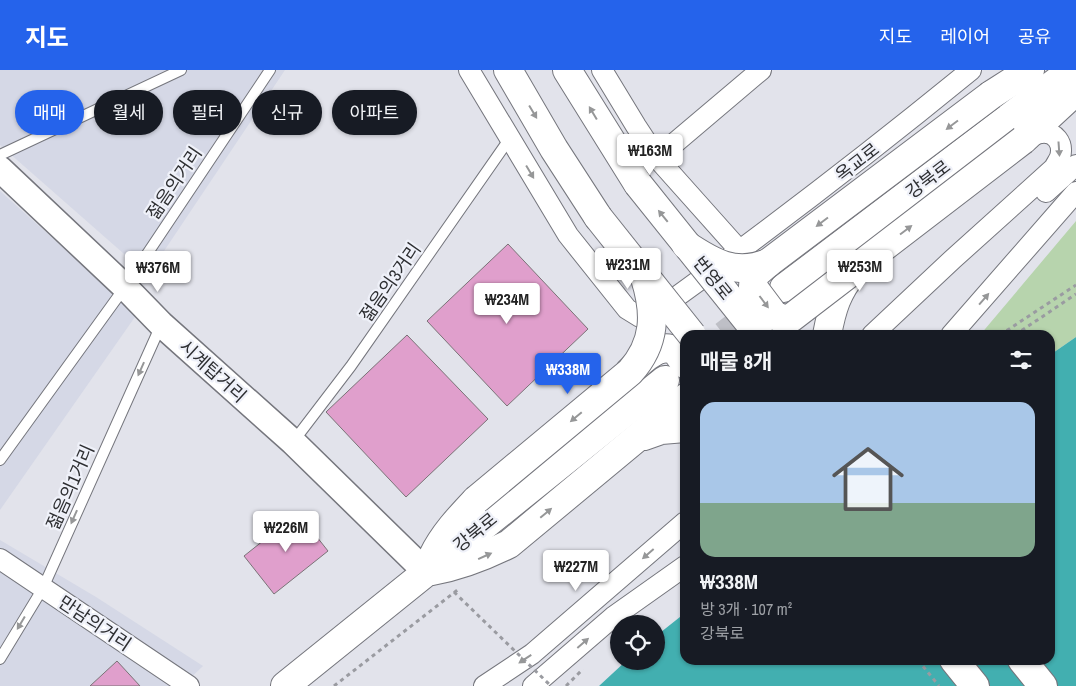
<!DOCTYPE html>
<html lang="ko">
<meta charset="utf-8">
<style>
body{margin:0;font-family:"Archivo Narrow","Noto Sans KR",sans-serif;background:#242831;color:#f1f3f6;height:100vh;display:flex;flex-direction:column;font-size:19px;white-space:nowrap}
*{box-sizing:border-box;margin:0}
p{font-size:16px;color:#9ea1a6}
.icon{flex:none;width:28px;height:28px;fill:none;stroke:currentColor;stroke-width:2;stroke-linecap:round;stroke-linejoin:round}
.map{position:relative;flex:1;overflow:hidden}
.side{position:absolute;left:680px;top:260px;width:375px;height:335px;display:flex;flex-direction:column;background:#171b24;border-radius:15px;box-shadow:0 1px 4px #0004}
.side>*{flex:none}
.hud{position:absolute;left:15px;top:20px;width:475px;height:45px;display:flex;gap:10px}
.fabs{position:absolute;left:610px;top:545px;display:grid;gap:10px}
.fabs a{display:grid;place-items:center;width:55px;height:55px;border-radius:50%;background:#171b24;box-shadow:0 1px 4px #0004;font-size:25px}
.price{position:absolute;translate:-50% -42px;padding:0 11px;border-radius:5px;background:#fff;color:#222;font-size:16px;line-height:32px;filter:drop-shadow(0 1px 2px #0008)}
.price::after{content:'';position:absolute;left:50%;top:30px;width:15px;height:11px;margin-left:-8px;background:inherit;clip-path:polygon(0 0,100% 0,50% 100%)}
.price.selected{background:#2563eb;color:#fff}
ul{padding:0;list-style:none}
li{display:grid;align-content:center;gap:10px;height:265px;padding:0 20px}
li+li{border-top:1px solid #363941}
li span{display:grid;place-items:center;height:155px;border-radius:15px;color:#555}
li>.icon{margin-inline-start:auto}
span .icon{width:90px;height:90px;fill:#fffc;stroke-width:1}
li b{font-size:21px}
h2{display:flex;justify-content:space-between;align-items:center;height:60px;padding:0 20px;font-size:21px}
.pill{padding:0 18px;border-radius:22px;background:#171b24;box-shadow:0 1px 4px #0004;font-size:18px;line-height:45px}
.pill.selected{background:#2563eb;color:#fff}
header{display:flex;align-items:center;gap:30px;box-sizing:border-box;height:70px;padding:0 25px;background:#2563eb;color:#fff}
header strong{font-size:24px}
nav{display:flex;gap:28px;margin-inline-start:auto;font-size:18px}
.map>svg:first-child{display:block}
.built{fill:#d5d8e6}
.green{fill:#b7d4ad}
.water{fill:#42afb0}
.building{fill:#e09fcc;stroke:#7a7377}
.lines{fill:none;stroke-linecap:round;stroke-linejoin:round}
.secondary-tunnel{stroke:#bebfc6;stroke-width:28;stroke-dasharray:28 14;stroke-linecap:butt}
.service-casing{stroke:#75767d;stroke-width:12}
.minor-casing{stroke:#75767d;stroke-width:22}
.tertiary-casing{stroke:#75767d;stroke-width:28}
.secondary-casing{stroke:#75767d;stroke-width:30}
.path{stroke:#9a9ba1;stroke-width:3;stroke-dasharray:4 4;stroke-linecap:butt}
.service{stroke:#fff;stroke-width:10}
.minor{stroke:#fff;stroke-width:20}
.tertiary{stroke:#fff;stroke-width:25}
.secondary{stroke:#fff;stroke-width:28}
.secondary-bridge-casing{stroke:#75767d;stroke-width:30;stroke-linecap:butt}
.path-bridge{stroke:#9a9ba1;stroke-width:3;stroke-dasharray:4 4;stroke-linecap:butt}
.secondary-bridge{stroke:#fff;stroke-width:28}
.oneway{fill:#969798}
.labels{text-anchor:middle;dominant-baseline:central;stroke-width:4.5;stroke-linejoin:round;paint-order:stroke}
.street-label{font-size:18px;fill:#2e2f32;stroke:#eff1f9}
</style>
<header>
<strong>지도</strong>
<nav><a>지도</a><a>레이어</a><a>공유</a></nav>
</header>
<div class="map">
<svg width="1076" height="616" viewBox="0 0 1076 616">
<rect width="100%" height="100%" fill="#e2e3eb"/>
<g class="built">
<path d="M 0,0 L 285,0 L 148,205 L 0,75 Z"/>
<path d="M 0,121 L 137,244 L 0,440 Z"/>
<path d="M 0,470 L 96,527 L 203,596 L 182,616 L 0,616 Z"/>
</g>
<path class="green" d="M 1076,151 L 1076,267 L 1050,285 L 1050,265 L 980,265 Z"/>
<path class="water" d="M 1076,267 L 1076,616 L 599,616 L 626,591 L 656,591 L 656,566 L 685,543 L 685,590 L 1050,590 L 1050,285 Z"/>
<g class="building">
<path d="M 508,174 L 588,259 L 507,336 L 427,251 Z"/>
<path d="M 407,265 L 488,349 L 406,427 L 326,342 Z"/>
<path d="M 298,443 L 328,481 L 274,524 L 244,486 Z"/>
<path d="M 117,591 L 140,616 L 90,616 Z"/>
</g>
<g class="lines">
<path class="secondary-tunnel" d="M 724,265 L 763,235"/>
<g class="service-casing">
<g id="service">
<path d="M 0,85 L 181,0"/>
<path d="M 293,372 L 351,296 L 510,68"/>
<path d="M 0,390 L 125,217 L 270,0"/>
<path d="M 0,589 L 43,518 L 161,255"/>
</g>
</g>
<g class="minor-casing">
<g id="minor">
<path d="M 469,0 L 568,165 L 627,239 L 640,247 L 650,246 C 760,167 867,85 971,0"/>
<path d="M 602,0 L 636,56 L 657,88 L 740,181"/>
<path d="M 657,88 L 761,0"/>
<path d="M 1046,122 L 1076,95"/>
<path d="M 872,265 L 953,189 L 1054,98 C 1056,94 1059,90 1060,87 C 1064,73 1055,61 1041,63 C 1035,64 1030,67 1025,69"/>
<path d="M 951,265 L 1076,122"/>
<path d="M 0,489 L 189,616"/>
<path d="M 484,616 L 532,584 L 685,452"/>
<path d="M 533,616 L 613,547 L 685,496"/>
</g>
</g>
<g class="tertiary-casing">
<path id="tertiary" d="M 0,99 L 125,217 L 161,254 L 293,372 L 426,502"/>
</g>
<g class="secondary-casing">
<g id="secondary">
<path d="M 508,0 L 554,79 L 598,147"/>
<path d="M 567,0 L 638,114"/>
<path d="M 991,25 L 1030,0"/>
<path d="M 1023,70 L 1076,21"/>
<path d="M 784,218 L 1072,0"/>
<path d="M 827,265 C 832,238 837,222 854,201"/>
<path d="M 630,301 C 641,292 659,271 675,281 C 679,284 682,290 685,294"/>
<path d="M 644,366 L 661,360 L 685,358"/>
<path d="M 433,486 C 443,465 459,448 476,430"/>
<path d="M 432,501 C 460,496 483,487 509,474 L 685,328"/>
<path d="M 954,590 L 975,616"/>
<path d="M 1022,590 L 1043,616"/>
<path d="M 285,616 L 665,310"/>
</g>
</g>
<g class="path">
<path d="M 1000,265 L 1076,215"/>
<path d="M 1015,265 L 1076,224"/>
<path d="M 918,590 L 939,616"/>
<path d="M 334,616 L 460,518"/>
<path d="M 566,616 L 583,599"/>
</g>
<use href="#service" class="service"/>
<use href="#minor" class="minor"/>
<use href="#tertiary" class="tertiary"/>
<use href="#secondary" class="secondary"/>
<g class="secondary-bridge-casing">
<g id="secondary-bridge">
<path d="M 638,114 L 759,265"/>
<path d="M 598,147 L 692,265"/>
<path d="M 686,175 C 713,193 735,206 768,193 L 991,25"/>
<path d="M 768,193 L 754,205 L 753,217 L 774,245 L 785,250 L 791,248 L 1023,70"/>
<path d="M 476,430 L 630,302 C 656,273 656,243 645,208"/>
</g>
</g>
<path class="path-bridge" d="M 454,522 L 551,616"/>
<use href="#secondary-bridge" class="secondary-bridge"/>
</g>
<defs><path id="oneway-solid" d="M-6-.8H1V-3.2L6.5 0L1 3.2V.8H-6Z" transform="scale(1.25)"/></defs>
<g class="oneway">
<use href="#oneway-solid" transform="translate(533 42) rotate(59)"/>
<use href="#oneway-solid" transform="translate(593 43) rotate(-121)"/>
<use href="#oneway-solid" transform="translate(952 55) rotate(143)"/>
<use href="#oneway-solid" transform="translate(1059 79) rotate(86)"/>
<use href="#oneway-solid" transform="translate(530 102) rotate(59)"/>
<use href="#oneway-solid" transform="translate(663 146) rotate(-129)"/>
<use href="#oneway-solid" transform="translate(822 152) rotate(143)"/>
<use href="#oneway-solid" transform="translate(906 160) rotate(-37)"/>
<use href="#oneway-solid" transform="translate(984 229) rotate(-49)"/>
<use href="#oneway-solid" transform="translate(764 232) rotate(53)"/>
<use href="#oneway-solid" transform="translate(141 299) rotate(114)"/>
<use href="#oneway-solid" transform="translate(576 347) rotate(140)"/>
<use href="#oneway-solid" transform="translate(546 443) rotate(-40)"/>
<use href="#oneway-solid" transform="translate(74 447) rotate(114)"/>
<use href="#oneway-solid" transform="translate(648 484) rotate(139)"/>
<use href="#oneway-solid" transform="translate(485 486) rotate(-24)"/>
<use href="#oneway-solid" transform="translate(21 553) rotate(121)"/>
<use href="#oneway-solid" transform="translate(583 573) rotate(-41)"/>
<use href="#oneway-solid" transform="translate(525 589) rotate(147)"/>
</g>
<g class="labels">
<g class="street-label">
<text transform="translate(857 92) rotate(-38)">옥교로</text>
<text transform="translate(928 109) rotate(-37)">강북로</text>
<text transform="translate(174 113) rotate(-56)">젊음의거리</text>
<text transform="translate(713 208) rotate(51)">번영로</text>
<text transform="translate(390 212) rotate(-55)">젊음의3거리</text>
<text transform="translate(213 301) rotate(42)">시계탑거리</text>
<text transform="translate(70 417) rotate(-66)">젊음의1거리</text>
<text transform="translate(475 462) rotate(-39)">강북로</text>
<text transform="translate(95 553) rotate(34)">만남의거리</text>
</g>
</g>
</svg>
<div class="fabs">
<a><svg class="icon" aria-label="locate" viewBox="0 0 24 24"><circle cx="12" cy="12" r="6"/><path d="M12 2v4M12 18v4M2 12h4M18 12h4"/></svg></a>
</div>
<b class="price" style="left:650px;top:106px">₩163M</b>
<b class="price" style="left:628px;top:220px">₩231M</b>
<b class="price" style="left:860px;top:222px">₩253M</b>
<b class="price" style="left:158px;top:223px">₩376M</b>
<b class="price" style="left:507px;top:255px">₩234M</b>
<b class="price selected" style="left:568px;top:325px">₩338M</b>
<b class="price" style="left:286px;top:483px">₩226M</b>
<b class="price" style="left:576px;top:522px">₩227M</b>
<div class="hud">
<a class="pill selected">매매</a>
<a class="pill">월세</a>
<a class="pill">필터</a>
<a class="pill">신규</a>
<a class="pill">아파트</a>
</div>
<section class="side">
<h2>매물 8개<svg class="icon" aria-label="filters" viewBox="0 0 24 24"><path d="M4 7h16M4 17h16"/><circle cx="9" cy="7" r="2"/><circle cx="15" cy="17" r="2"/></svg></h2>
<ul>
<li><span style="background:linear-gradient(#a9c7e8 65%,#7fa58c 0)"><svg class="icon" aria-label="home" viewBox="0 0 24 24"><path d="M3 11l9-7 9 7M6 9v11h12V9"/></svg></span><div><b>₩338M</b><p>방 3개 · 107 m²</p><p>강북로</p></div></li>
</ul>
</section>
</div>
